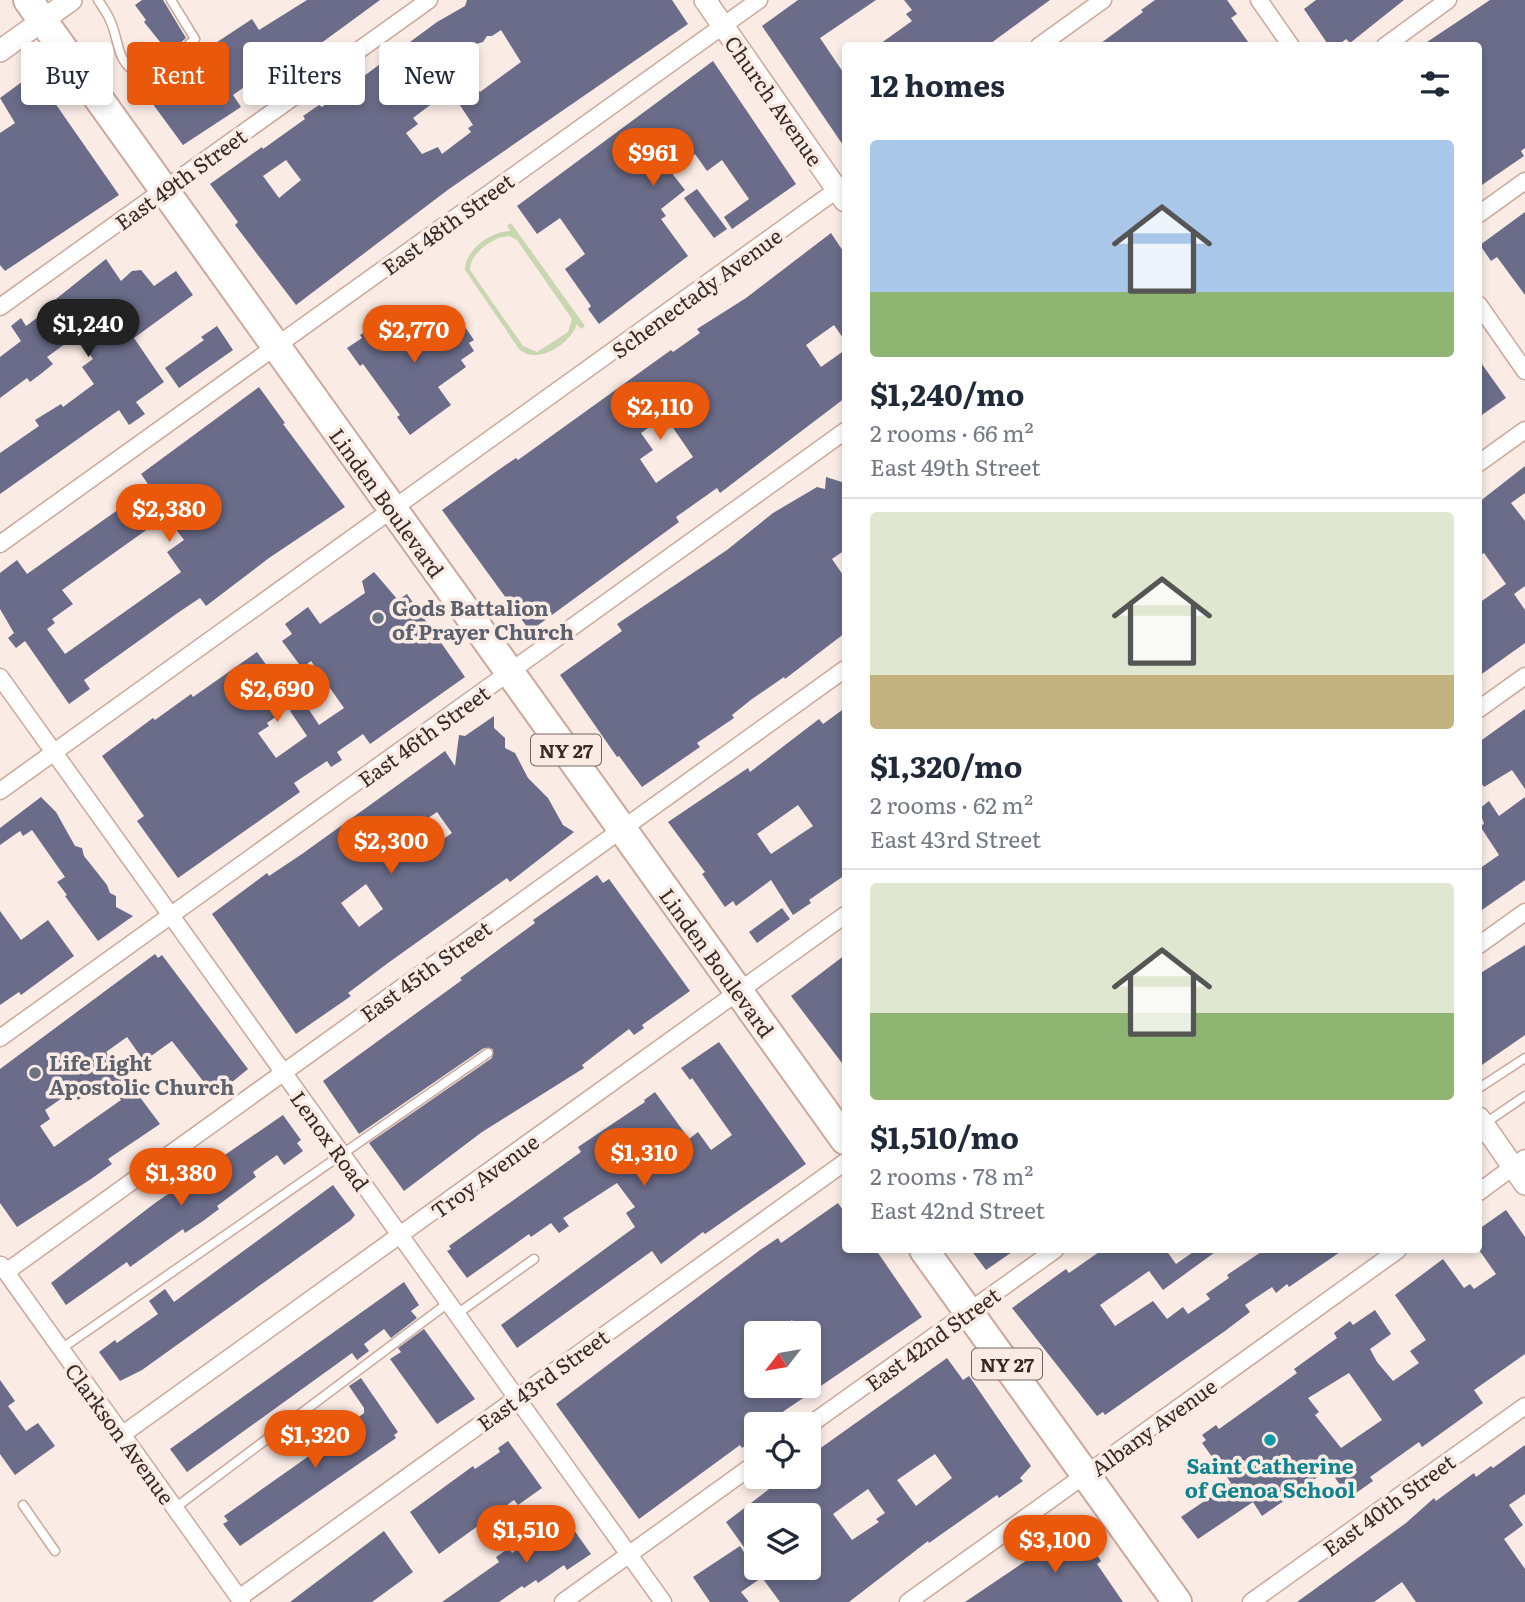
<!DOCTYPE html>
<meta charset="utf-8">
<style>
body{margin:0;font-family:Literata,serif;background:#f2f2f3;color:#1f2937;height:100vh;display:flex;flex-direction:column;font-size:26px;white-space:nowrap}
*{box-sizing:border-box;margin:0}
p{font-size:23px;color:#747a83}
.icon{flex:none;width:38px;height:38px;fill:none;stroke:currentColor;stroke-width:2;stroke-linecap:round;stroke-linejoin:round}
.map{position:relative;flex:1;overflow:hidden}
.panel{position:absolute;left:842px;top:42px;width:640px;height:1211px;display:flex;flex-direction:column;background:#fff;border-radius:7px;box-shadow:0 4px 10px #0003}
.panel>*{flex:none}
.top-card{position:absolute;left:21px;top:42px;width:665px;height:63px;display:flex;gap:14px}
.needle{width:46px;rotate:239deg}
.buttons{position:absolute;left:744px;top:1321px;display:grid;gap:14px}
.buttons a{display:grid;place-items:center;width:77px;height:77px;border-radius:7px;background:#fff;box-shadow:0 4px 10px #0003;font-size:35px}
.price{position:absolute;translate:-50% -60px;padding:0 16px;border-radius:24px;background:#ea580c;color:#fff;font-size:23px;line-height:46px;filter:drop-shadow(0 2px 4px #0008)}
.price::after{content:'';position:absolute;left:50%;top:42px;width:21px;height:16px;margin-left:-10px;background:inherit;clip-path:polygon(0 0,100% 0,50% 100%)}
.price.selected{background:#222;color:#fff}
ul{padding:0;list-style:none}
li{display:grid;align-content:center;gap:14px;height:371px;padding:0 28px}
li+li{border-top:2px solid #e0e1e3}
li span{display:grid;place-items:center;height:217px;border-radius:7px;color:#555}
li>.icon{margin-inline-start:auto}
span .icon{width:126px;height:126px;fill:#fffc;stroke-width:1}
li b{font-size:30px}
h2{display:flex;justify-content:space-between;align-items:center;height:84px;padding:0 28px;font-size:30px}
.pill{padding:0 24px;border-radius:7px;background:#fff;box-shadow:0 4px 10px #0003;font-size:24px;line-height:63px}
.pill.selected{background:#ea580c;color:#fff}
.map>svg:first-child{display:block}
.green{fill:#c8d7b0;fill-rule:evenodd}
.building{fill:#6a6c89;fill-rule:evenodd}
.lines{fill:none;stroke-linecap:round;stroke-linejoin:round}
.lane-casing{stroke:#cba89a;stroke-width:11}
.street-casing{stroke:#cba89a;stroke-width:19}
.secondary-casing{stroke:#cba89a;stroke-width:24}
.highway-casing{stroke:#cba89a;stroke-width:32}
.lane{stroke:#fff;stroke-width:8}
.street{stroke:#fff;stroke-width:16}
.secondary{stroke:#fff;stroke-width:21}
.highway{stroke:#fff;stroke-width:28}
.worship-dot{fill:#6b7280;stroke:#faebe5;stroke-width:2.5}
.culture-dot{fill:#0f9aa8;stroke:#faebe5;stroke-width:2.5}
.labels{text-anchor:middle;dominant-baseline:central;stroke-width:7;stroke-linejoin:round;paint-order:stroke}
.shield{fill:#faebe5;stroke:#72645f;stroke-width:2}
.shield-label{font-size:19px;font-weight:bold;fill:#382a25}
.street-label{font-size:21px;fill:#382a25;stroke:#faebe5}
.worship-label{font-size:21px;font-weight:bold;fill:#5b616d;stroke:#faebe5;text-anchor:start}
.culture-label{font-size:21px;font-weight:bold;fill:#0d838f;stroke:#faebe5}
</style>
<div class="map">
<svg width="1525" height="1602" viewBox="0 0 1525 1602">
<rect width="100%" height="100%" fill="#faebe5"/>
<path class="green" d="M 511,223 L 585,326 L 581,329 L 577,324 C 570,344 537,366 519,349 L 465,270 C 465,250 491,231 510,231 L 507,226 ZM 509,236 L 517,240 L 572,319 L 568,332 L 537,352 L 523,346 L 470,270 C 469,254 494,236 509,236 Z"/>
<g class="building">
<path d="M 142,0 L 163,0 L 186,38 L 169,53 L 144,22 L 146,20 L 135,5 Z"/>
<path d="M 307,0 L 380,0 L 279,74 L 281,78 L 271,85 L 268,81 L 263,85 L 257,78 L 233,95 L 241,107 L 183,145 L 141,88 L 168,71 L 194,48 L 198,47 L 202,52 L 252,19 L 259,30 Z"/>
<path d="M 467,0 L 672,0 L 688,24 L 449,189 L 296,305 L 235,225 L 238,222 L 210,184 L 262,147 L 263,149 L 305,119 L 303,116 L 319,105 L 322,107 L 437,22 L 465,6 ZM 501,30 L 521,62 L 480,92 L 458,61 L 476,44 L 483,42 L 487,36 L 492,36 ZM 450,90 L 473,125 L 468,128 L 471,132 L 442,154 L 438,147 L 422,154 L 406,133 L 418,124 L 413,118 ZM 286,160 L 301,180 L 279,198 L 263,176 Z"/>
<path d="M 798,0 L 876,0 L 820,38 L 845,75 L 845,148 L 762,26 Z"/>
<path d="M 904,0 L 1050,0 L 987,46 L 877,46 L 912,21 L 906,14 L 912,10 Z"/>
<path d="M 1155,0 L 1227,0 L 1237,14 L 1231,18 L 1251,46 L 1097,46 L 1143,12 L 1141,10 Z"/>
<path d="M 1316,0 L 1404,0 L 1350,43 L 1346,39 L 1337,46 L 1329,46 L 1304,9 Z"/>
<path d="M 1490,0 L 1525,0 L 1525,148 L 1521,151 L 1524,156 L 1479,187 L 1479,46 L 1421,46 Z"/>
<path d="M 713,61 L 796,184 L 732,229 L 724,217 L 749,199 L 722,160 L 707,171 L 695,154 L 671,172 L 685,190 L 661,209 L 666,216 L 661,219 L 688,256 L 599,324 L 588,309 L 591,306 L 565,269 L 585,254 L 560,218 L 537,234 L 517,206 Z"/>
<path d="M 34,73 L 119,195 L 5,271 L 0,265 L 0,133 L 15,123 L 0,98 Z"/>
<path d="M 697,189 L 727,229 L 714,238 L 684,198 Z"/>
<path d="M 1525,212 L 1525,295 L 1497,257 L 1491,261 L 1480,245 Z"/>
<path d="M 831,233 L 845,254 L 845,341 L 834,325 L 806,345 L 821,367 L 845,350 L 845,398 L 720,493 L 717,488 L 676,517 L 679,522 L 530,631 L 442,510 L 497,471 L 516,458 L 518,460 L 671,350 L 673,352 L 700,333 L 697,329 L 746,298 ZM 665,416 L 693,457 L 656,483 L 640,459 L 653,450 L 641,433 Z"/>
<path d="M 106,259 L 121,281 L 132,271 L 141,270 L 154,286 L 176,271 L 193,295 L 134,338 L 164,382 L 136,402 L 145,414 L 129,425 L 119,410 L 0,494 L 0,453 L 39,426 L 35,420 L 61,404 L 63,407 L 94,384 L 82,367 L 93,359 L 76,336 L 47,357 L 53,364 L 42,373 L 30,382 L 27,378 L 0,398 L 0,357 L 21,341 L 11,326 L 21,318 L 26,326 L 59,302 L 56,299 Z"/>
<path d="M 448,314 L 458,328 L 463,324 L 474,340 L 469,343 L 474,351 L 461,360 L 466,367 L 438,387 L 451,405 L 410,435 L 397,417 L 400,415 L 363,364 L 360,366 L 347,348 L 362,338 L 360,335 L 389,318 L 402,336 L 429,317 L 434,324 Z"/>
<path d="M 217,326 L 233,350 L 179,388 L 165,368 L 204,340 L 201,337 Z"/>
<path d="M 1479,360 L 1506,398 L 1479,417 Z"/>
<path d="M 259,387 L 285,423 L 283,424 L 345,507 L 269,558 L 206,606 L 200,598 L 179,612 L 84,680 L 90,689 L 69,704 L 25,641 L 16,648 L 8,638 L 14,633 L 0,609 L 0,573 L 17,560 L 27,574 L 122,507 L 150,487 L 141,474 ZM 166,516 L 184,540 L 167,552 L 181,572 L 65,654 L 47,629 L 55,623 L 52,619 L 73,604 L 62,590 Z"/>
<path d="M 1525,466 L 1525,493 L 1511,503 L 1525,521 L 1525,586 L 1514,594 L 1525,610 L 1525,643 L 1479,676 L 1479,603 L 1506,584 L 1484,553 L 1479,556 L 1479,502 Z"/>
<path d="M 826,477 L 845,483 L 845,550 L 832,559 L 845,578 L 845,633 L 785,679 L 784,677 L 752,699 L 732,715 L 734,718 L 697,743 L 700,747 L 642,787 L 619,756 L 617,757 L 560,675 L 622,631 L 617,624 L 727,550 L 773,513 L 817,487 L 825,489 Z"/>
<path d="M 374,572 L 398,600 L 407,594 L 465,677 L 370,744 L 363,734 L 337,752 L 342,760 L 331,767 L 327,761 L 294,783 L 300,792 L 178,878 L 137,821 L 144,816 L 102,756 L 153,718 L 155,720 L 191,694 L 193,697 L 257,652 L 294,704 L 267,723 L 269,726 L 258,733 L 276,758 L 286,751 L 307,736 L 290,711 L 304,702 L 319,725 L 344,708 L 311,661 L 302,668 L 282,641 L 292,634 L 285,624 L 308,607 L 320,624 L 365,593 L 362,581 Z"/>
<path d="M 845,708 L 845,875 L 809,900 L 811,903 L 793,915 L 771,880 L 736,906 L 733,901 L 725,907 L 702,874 L 705,872 L 668,822 L 748,768 L 750,772 L 819,719 L 823,724 ZM 798,805 L 813,826 L 771,854 L 757,834 Z"/>
<path d="M 1525,709 L 1525,789 L 1512,770 L 1484,787 L 1479,780 L 1479,742 Z"/>
<path d="M 494,716 L 494,728 L 505,738 L 505,748 L 515,753 L 528,778 L 548,798 L 563,825 L 574,832 L 510,882 L 507,878 L 388,963 L 348,993 L 351,996 L 296,1034 L 212,914 L 267,873 L 269,876 L 302,854 L 445,751 L 455,766 L 459,735 L 465,736 ZM 437,812 L 452,833 L 427,850 L 412,829 ZM 366,884 L 383,909 L 359,927 L 341,903 Z"/>
<path d="M 41,797 L 56,812 L 75,846 L 82,848 L 84,856 L 107,885 L 110,893 L 116,896 L 116,907 L 133,916 L 98,941 L 65,896 L 67,895 L 57,882 L 65,877 L 32,830 L 23,836 L 20,831 L 0,845 L 0,828 Z"/>
<path d="M 1525,797 L 1525,880 L 1479,912 L 1479,869 L 1499,855 L 1480,826 L 1484,824 L 1479,809 L 1489,801 L 1499,816 Z"/>
<path d="M 597,875 L 603,883 L 609,879 L 690,991 L 642,1025 L 644,1028 L 634,1035 L 629,1029 L 582,1065 L 584,1068 L 482,1132 L 404,1191 L 369,1143 L 492,1058 L 493,1049 L 484,1048 L 359,1134 L 323,1081 L 462,980 L 460,978 L 535,923 L 533,920 Z"/>
<path d="M 782,908 L 790,919 L 757,943 L 749,932 Z"/>
<path d="M 0,911 L 21,940 L 48,920 L 74,956 L 21,995 L 19,992 L 0,1005 Z"/>
<path d="M 1525,945 L 1525,1035 L 1479,1067 L 1479,974 Z"/>
<path d="M 155,954 L 158,958 L 162,955 L 248,1069 L 226,1087 L 222,1081 L 210,1090 L 172,1041 L 144,1061 L 127,1037 L 106,1052 L 160,1124 L 108,1159 L 112,1164 L 91,1179 L 17,1227 L 0,1203 L 0,1069 ZM 106,1080 L 121,1100 L 54,1147 L 40,1126 L 50,1119 L 45,1110 L 72,1091 L 78,1100 Z"/>
<path d="M 845,955 L 845,1067 L 791,996 Z"/>
<path d="M 719,1042 L 806,1164 L 705,1234 L 703,1232 L 661,1264 L 652,1251 L 517,1348 L 501,1325 L 635,1227 L 626,1213 L 635,1207 L 617,1183 L 563,1218 L 569,1226 L 559,1233 L 551,1223 L 531,1237 L 529,1234 L 467,1278 L 447,1251 L 451,1249 L 449,1246 L 581,1152 L 578,1147 L 645,1102 L 644,1100 L 655,1092 L 689,1139 L 698,1132 L 711,1150 L 732,1135 L 692,1078 L 690,1080 L 681,1068 Z"/>
<path d="M 283,1115 L 301,1140 L 297,1143 L 303,1151 L 284,1165 L 277,1155 L 253,1172 L 256,1177 L 217,1206 L 219,1209 L 203,1221 L 185,1233 L 183,1229 L 130,1267 L 127,1262 L 66,1305 L 51,1283 L 155,1203 Z"/>
<path d="M 333,1185 L 355,1215 L 351,1220 L 142,1370 L 120,1381 L 99,1352 L 115,1340 L 117,1343 L 158,1314 L 149,1301 L 165,1289 L 174,1302 Z"/>
<path d="M 838,1203 L 845,1213 L 845,1250 L 876,1250 L 922,1317 L 765,1424 L 756,1424 L 756,1431 L 751,1434 L 755,1439 L 742,1448 L 740,1445 L 639,1519 L 556,1404 L 760,1250 L 778,1238 L 781,1243 ZM 792,1320 L 801,1334 L 808,1334 L 808,1386 L 756,1386 L 756,1334 L 772,1334 Z"/>
<path d="M 1506,1210 L 1525,1237 L 1525,1354 L 1474,1390 L 1483,1403 L 1422,1447 L 1419,1442 L 1370,1477 L 1373,1481 L 1349,1498 L 1329,1469 L 1262,1516 L 1253,1502 L 1198,1539 L 1181,1517 L 1231,1483 L 1202,1443 L 1206,1440 L 1202,1435 L 1216,1425 L 1219,1429 L 1297,1373 L 1294,1369 L 1337,1338 L 1334,1333 L 1350,1321 L 1353,1325 L 1375,1310 L 1391,1334 L 1370,1349 L 1377,1362 L 1393,1381 L 1419,1363 L 1410,1351 L 1426,1340 L 1395,1295 L 1443,1259 L 1464,1288 L 1470,1284 L 1474,1289 L 1496,1274 L 1479,1250 L 1479,1229 ZM 1349,1373 L 1382,1420 L 1341,1448 L 1315,1415 L 1319,1412 L 1308,1398 Z"/>
<path d="M 971,1250 L 1015,1250 L 986,1270 Z"/>
<path d="M 1102,1250 L 1166,1250 L 1176,1264 L 1196,1250 L 1218,1250 L 1163,1290 L 1149,1271 L 1100,1305 L 1115,1326 L 1153,1301 L 1167,1319 L 1183,1307 L 1188,1314 L 1210,1299 L 1206,1294 L 1229,1278 L 1227,1275 L 1264,1250 L 1343,1250 L 1289,1287 L 1287,1284 L 1276,1293 L 1272,1287 L 1245,1305 L 1250,1312 L 1225,1331 L 1105,1415 L 1103,1412 L 1097,1416 L 1012,1308 L 1066,1269 L 1069,1273 Z"/>
<path d="M 404,1282 L 419,1305 L 411,1311 L 417,1318 L 391,1338 L 384,1329 L 364,1344 L 369,1351 L 357,1360 L 352,1353 L 187,1472 L 170,1449 Z"/>
<path d="M 424,1329 L 475,1399 L 437,1424 L 390,1359 L 401,1352 L 398,1348 Z"/>
<path d="M 947,1358 L 963,1380 L 969,1376 L 1031,1466 L 1020,1478 L 1023,1481 L 999,1498 L 997,1495 L 929,1543 L 928,1541 L 849,1602 L 780,1602 L 763,1579 L 778,1568 L 819,1568 L 809,1554 L 815,1550 L 808,1539 L 808,1516 L 756,1516 L 756,1564 L 726,1522 L 785,1477 L 808,1477 L 808,1457 ZM 935,1454 L 952,1478 L 916,1506 L 897,1480 ZM 868,1489 L 885,1513 L 876,1519 L 879,1522 L 852,1540 L 833,1514 Z"/>
<path d="M 361,1378 L 398,1432 L 394,1435 L 396,1438 L 240,1546 L 223,1524 L 228,1521 L 224,1516 L 353,1425 L 351,1423 L 364,1413 L 364,1408 L 349,1386 Z"/>
<path d="M 0,1380 L 15,1401 L 8,1406 L 26,1431 L 38,1423 L 55,1446 L 15,1475 L 0,1454 Z"/>
<path d="M 508,1441 L 542,1488 L 518,1505 L 514,1500 L 439,1554 L 410,1512 L 473,1466 L 475,1469 L 500,1452 L 498,1448 Z"/>
<path d="M 1525,1445 L 1525,1494 L 1509,1505 L 1523,1525 L 1504,1539 L 1525,1569 L 1525,1602 L 1416,1602 L 1402,1582 L 1374,1602 L 1297,1602 L 1406,1523 L 1434,1498 L 1436,1501 L 1474,1473 L 1476,1477 L 1491,1466 L 1493,1468 Z"/>
<path d="M 564,1516 L 591,1554 L 567,1570 L 564,1565 L 538,1583 L 536,1580 L 524,1588 L 522,1586 L 499,1602 L 442,1602 L 499,1562 L 496,1557 L 509,1548 L 512,1553 Z"/>
<path d="M 1077,1525 L 1101,1561 L 1097,1564 L 1123,1602 L 965,1602 L 1048,1546 L 1044,1541 L 1064,1527 L 1068,1532 Z"/>
<path d="M 384,1531 L 413,1572 L 372,1602 L 290,1602 Z"/>
<path d="M 740,1546 L 761,1578 L 741,1592 L 749,1602 L 710,1602 L 693,1577 Z"/>
</g>
<g class="lines">
<g class="lane-casing">
<g id="lane">
<path d="M 98,0 C 102,6 107,13 110,20 C 120,41 115,62 139,74 L 164,66 L 195,39 L 171,0"/>
<path d="M 1479,1088 L 1525,1058"/>
<path d="M 1484,1124 L 1525,1096"/>
<path d="M 457,1314 L 534,1259"/>
<path d="M 61,1349 L 488,1053"/>
<path d="M 23,1505 L 55,1551"/>
<path d="M 175,1508 L 448,1303"/>
</g>
</g>
<g class="street-casing">
<g id="street">
<path d="M 1259,0 L 1291,46"/>
<path d="M 1039,46 L 1103,0"/>
<path d="M 1385,46 L 1448,0"/>
<path d="M 1479,214 L 1525,181"/>
<path d="M 1479,305 L 1525,371"/>
<path d="M 0,307 L 429,0"/>
<path d="M 1479,463 L 1525,430"/>
<path d="M 0,544 L 759,0"/>
<path d="M 0,677 L 663,1602"/>
<path d="M 1479,709 L 1525,676"/>
<path d="M 0,791 L 845,184"/>
<path d="M 1479,945 L 1525,912"/>
<path d="M 0,1038 L 845,431"/>
<path d="M 1479,1192 L 1525,1158"/>
<path d="M 1,1265 L 242,1602"/>
<path d="M 6,1272 L 845,669"/>
<path d="M 808,1426 L 1055,1250"/>
<path d="M 123,1434 L 845,915"/>
<path d="M 239,1598 L 845,1162"/>
<path d="M 563,1602 L 756,1463"/>
<path d="M 908,1602 L 1398,1250"/>
<path d="M 1251,1602 L 1525,1406"/>
</g>
</g>
<g class="secondary-casing">
<g id="secondary">
<path d="M 705,0 L 845,201"/>
<path d="M 0,51 L 71,0"/>
<path d="M 1479,1118 L 1525,1184"/>
</g>
</g>
<g class="highway-casing">
<g id="highway">
<path d="M 28,0 L 845,1140"/>
<path d="M 924,1250 L 1177,1602"/>
</g>
</g>
<use href="#lane" class="lane"/>
<use href="#street" class="street"/>
<use href="#secondary" class="secondary"/>
<use href="#highway" class="highway"/>
</g>
<g class="worship-dot">
<circle cx="378" cy="618" r="7"/>
<circle cx="35" cy="1073" r="7"/>
</g>
<circle class="culture-dot" cx="1270" cy="1440" r="7"/>
<g class="labels">
<g class="shield">
<rect x="531" y="734.5" width="70" height="31" rx="5"/>
<rect x="972" y="1348.5" width="70" height="31" rx="5"/>
</g>
<g class="shield-label">
<text x="566" y="750">NY 27</text>
<text x="1007" y="1364">NY 27</text>
</g>
<g class="street-label">
<text transform="translate(775 100) rotate(55)">Church Avenue</text>
<text transform="translate(180 178) rotate(-36)">East 49th Street</text>
<text transform="translate(447 223) rotate(-36)">East 48th Street</text>
<text transform="translate(696 292) rotate(-36)">Schenectady Avenue</text>
<text transform="translate(388 502) rotate(54)">Linden Boulevard</text>
<text transform="translate(423 735) rotate(-36)">East 46th Street</text>
<text transform="translate(718 962) rotate(54)">Linden Boulevard</text>
<text transform="translate(425 970) rotate(-36)">East 45th Street</text>
<text transform="translate(331 1140) rotate(54)">Lenox Road</text>
<text transform="translate(484 1175) rotate(-36)">Troy Avenue</text>
<text transform="translate(932 1338) rotate(-36)">East 42nd Street</text>
<text transform="translate(542 1379) rotate(-36)">East 43rd Street</text>
<text transform="translate(1153 1426) rotate(-36)">Albany Avenue</text>
<text transform="translate(121 1433) rotate(54)">Clarkson Avenue</text>
<text transform="translate(1388 1504) rotate(-36)">East 40th Street</text>
</g>
<g class="worship-label">
<text x="392" y="606">Gods Battalion<tspan x="392" dy="24">of Prayer Church</tspan></text>
<text x="49" y="1061">Life Light<tspan x="49" dy="24">Apostolic Church</tspan></text>
</g>
<g class="culture-label">
<text x="1270" y="1464">Saint Catherine<tspan x="1270" dy="24">of Genoa School</tspan></text>
</g>
</g>
</svg>
<div class="buttons">
<a><svg class="needle" viewBox="-14 -14 28 28"><path d="M0-13l5 13h-10z" fill="#e53935"/><path d="M0 13l5-13h-10z" fill="#747a83"/></svg></a>
<a><svg class="icon" aria-label="locate" viewBox="0 0 24 24"><circle cx="12" cy="12" r="6"/><path d="M12 2v4M12 18v4M2 12h4M18 12h4"/></svg></a>
<a><svg class="icon" aria-label="layers" viewBox="0 0 24 24"><path d="M12 4l9 5-9 5-9-5zM3 14l9 5 9-5"/></svg></a>
</div>
<b class="price" style="left:653px;top:188px">$961</b>
<b class="price selected" style="left:88px;top:359px">$1,240</b>
<b class="price" style="left:414px;top:365px">$2,770</b>
<b class="price" style="left:660px;top:442px">$2,110</b>
<b class="price" style="left:169px;top:544px">$2,380</b>
<b class="price" style="left:277px;top:724px">$2,690</b>
<b class="price" style="left:391px;top:876px">$2,300</b>
<b class="price" style="left:644px;top:1188px">$1,310</b>
<b class="price" style="left:181px;top:1208px">$1,380</b>
<b class="price" style="left:315px;top:1470px">$1,320</b>
<b class="price" style="left:526px;top:1565px">$1,510</b>
<b class="price" style="left:1055px;top:1575px">$3,100</b>
<div class="top-card">
<a class="pill">Buy</a>
<a class="pill selected">Rent</a>
<a class="pill">Filters</a>
<a class="pill">New</a>
</div>
<section class="panel">
<h2>12 homes<svg class="icon" aria-label="filters" viewBox="0 0 24 24"><path d="M4 7h16M4 17h16"/><circle cx="9" cy="7" r="2"/><circle cx="15" cy="17" r="2"/></svg></h2>
<ul>
<li><span style="background:linear-gradient(#a9c7e8 70%,#8fb573 0)"><svg class="icon" aria-label="home" viewBox="0 0 24 24"><path d="M3 11l9-7 9 7M6 9v11h12V9"/></svg></span><div><b>$1,240/mo</b><p>2 rooms · 66 m²</p><p>East 49th Street</p></div></li>
<li><span style="background:linear-gradient(#dfe7d0 75%,#c2b280 0)"><svg class="icon" aria-label="home" viewBox="0 0 24 24"><path d="M3 11l9-7 9 7M6 9v11h12V9"/></svg></span><div><b>$1,320/mo</b><p>2 rooms · 62 m²</p><p>East 43rd Street</p></div></li>
<li><span style="background:linear-gradient(#dfe7d0 60%,#8fb573 0)"><svg class="icon" aria-label="home" viewBox="0 0 24 24"><path d="M3 11l9-7 9 7M6 9v11h12V9"/></svg></span><div><b>$1,510/mo</b><p>2 rooms · 78 m²</p><p>East 42nd Street</p></div></li>
</ul>
</section>
</div>
